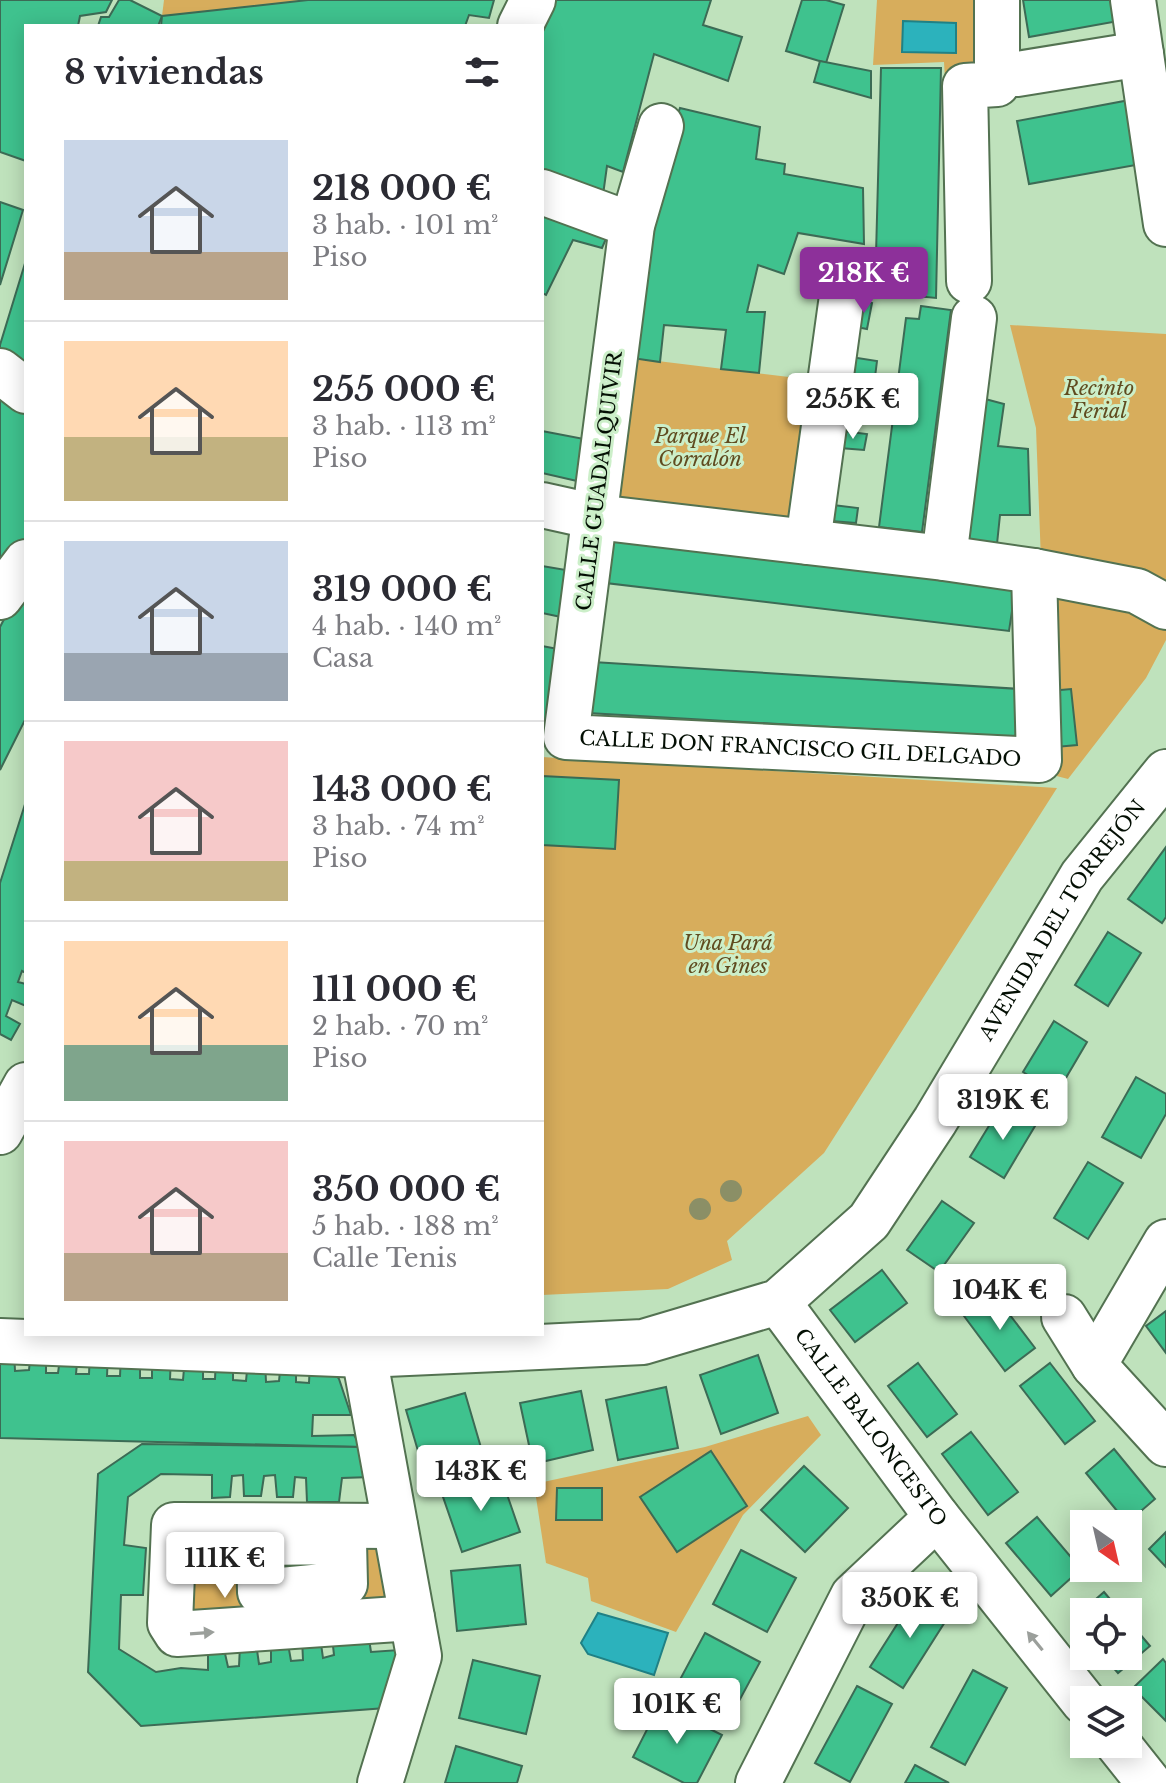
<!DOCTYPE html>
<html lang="es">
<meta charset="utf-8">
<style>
body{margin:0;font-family:"Libre Baskerville",serif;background:#f7f7f7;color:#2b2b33;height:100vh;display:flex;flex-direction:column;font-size:30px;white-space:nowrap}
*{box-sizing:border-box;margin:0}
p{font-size:26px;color:#7c7c81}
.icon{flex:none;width:44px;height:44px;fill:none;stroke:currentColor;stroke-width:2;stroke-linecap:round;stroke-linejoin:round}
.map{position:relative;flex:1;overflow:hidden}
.sheet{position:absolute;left:24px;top:24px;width:520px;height:1312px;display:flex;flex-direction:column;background:#fff;border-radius:0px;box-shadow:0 4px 20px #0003}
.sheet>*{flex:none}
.needle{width:52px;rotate:146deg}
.controls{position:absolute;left:1070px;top:1510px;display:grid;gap:16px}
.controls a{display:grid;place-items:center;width:72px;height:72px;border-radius:0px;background:#fff;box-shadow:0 4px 20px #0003;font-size:40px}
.price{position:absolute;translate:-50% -68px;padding:0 18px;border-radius:8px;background:#fff;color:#222;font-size:26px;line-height:52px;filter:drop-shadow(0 2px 4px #0008)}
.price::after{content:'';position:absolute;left:50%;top:48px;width:24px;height:18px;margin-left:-12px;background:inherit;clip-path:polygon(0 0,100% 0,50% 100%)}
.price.current{background:#8d309a;color:#fff}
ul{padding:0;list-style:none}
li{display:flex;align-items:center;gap:24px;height:200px;padding:0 40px}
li+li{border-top:2px solid #e1e1e2}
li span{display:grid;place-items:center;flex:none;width:224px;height:160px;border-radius:0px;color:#555}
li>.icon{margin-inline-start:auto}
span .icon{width:96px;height:96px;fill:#fffc;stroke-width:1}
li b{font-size:34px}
h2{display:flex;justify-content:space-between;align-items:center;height:96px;padding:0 40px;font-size:34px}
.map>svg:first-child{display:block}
.green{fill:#d7ad5c}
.water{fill:#2cb2bc;stroke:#208185;stroke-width:2}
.building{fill:#3fc28e;stroke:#3c6b55;stroke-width:2}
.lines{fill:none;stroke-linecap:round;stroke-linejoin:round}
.minor-casing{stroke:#537251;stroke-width:48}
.minor{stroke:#fff;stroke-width:44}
.tree{fill:#8b8f66}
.oneway{fill:#9b9f9b}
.labels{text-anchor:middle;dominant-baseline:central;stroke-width:6;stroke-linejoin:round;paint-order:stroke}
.park-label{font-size:20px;font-style:italic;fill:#604b1f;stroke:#ccefc9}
.street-label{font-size:20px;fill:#040f04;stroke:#ccefc9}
</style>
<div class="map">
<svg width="1166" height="1783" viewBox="0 0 1166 1783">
<rect width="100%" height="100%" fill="#bfe2bc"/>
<g class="green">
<path d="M 164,0 L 308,0 L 162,16 Z"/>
<path d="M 877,0 L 984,0 L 984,75 L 945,79 L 944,62 L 873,65 Z"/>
<path d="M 1010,325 L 1166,334 L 1166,640 L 1146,678 L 1068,779 L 1049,774 L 1036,428 Z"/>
<path d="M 625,357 L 830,382 L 808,542 L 596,517 Z"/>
<path d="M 542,757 L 1057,788 L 824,1153 L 727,1241 L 732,1260 L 668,1289 L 542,1295 Z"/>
<path d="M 808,1416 L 821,1435 L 743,1515 L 676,1632 L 591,1601 L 588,1578 L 546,1563 L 534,1484 L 705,1447 Z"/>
<path d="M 184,1533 L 397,1535 L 409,1604 L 178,1621 Z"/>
</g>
<g class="water">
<path d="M 903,21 L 956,23 L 956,53 L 902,52 Z"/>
<path d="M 598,1613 L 668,1633 L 654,1675 L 588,1654 L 581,1643 Z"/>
</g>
<g class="building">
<path d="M 0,0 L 112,0 L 106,12 L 80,16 L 78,26 L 26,26 L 26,161 L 0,152 Z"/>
<path d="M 119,0 L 130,0 L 162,16 L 158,26 L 98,26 L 101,17 L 109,17 Z"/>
<path d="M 308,0 L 494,0 L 489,18 L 469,15 L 465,26 L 161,26 L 162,16 Z"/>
<path d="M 542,0 L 711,0 L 703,25 L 742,37 L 728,81 L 654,54 L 623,172 L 607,166 L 603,195 L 542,173 Z"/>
<path d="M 802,0 L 826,0 L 844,5 L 826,63 L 786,51 Z"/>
<path d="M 1023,0 L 1120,0 L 1124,20 L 1029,37 Z"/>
<path d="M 820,61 L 871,71 L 871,98 L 814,82 Z"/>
<path d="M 881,68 L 941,68 L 936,298 L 875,292 Z"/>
<path d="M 1135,99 L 1147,163 L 1029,184 L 1017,121 Z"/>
<path d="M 680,108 L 760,127 L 756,159 L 785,164 L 784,174 L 863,188 L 864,244 L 798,233 L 784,274 L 758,265 L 747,312 L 765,312 L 759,373 L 721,369 L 726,330 L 664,325 L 660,362 L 625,357 L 655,180 Z"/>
<path d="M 0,202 L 23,210 L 0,285 Z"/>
<path d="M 542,203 L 611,227 L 602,248 L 573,240 L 546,295 L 542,293 Z"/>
<path d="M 26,260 L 26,368 L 0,361 L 0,345 Z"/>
<path d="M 860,301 L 872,303 L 867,329 L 856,327 Z"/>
<path d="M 921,306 L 951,310 L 922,532 L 879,527 L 906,318 L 919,319 Z"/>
<path d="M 851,357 L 877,361 L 875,377 L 849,374 Z"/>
<path d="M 885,381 L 897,383 L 894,408 L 881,406 Z"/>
<path d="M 0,389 L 26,408 L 26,548 L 0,584 Z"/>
<path d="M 974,396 L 1004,404 L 998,446 L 1028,449 L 1030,515 L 1000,515 L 997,544 L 965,541 Z"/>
<path d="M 542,431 L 584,439 L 577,481 L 542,473 Z"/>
<path d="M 842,431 L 867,434 L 864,450 L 840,448 Z"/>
<path d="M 833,505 L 858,508 L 856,523 L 831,521 Z"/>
<path d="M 611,528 L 1016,585 L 1009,631 L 606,583 Z"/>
<path d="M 542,566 L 566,570 L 561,617 L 542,613 Z"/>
<path d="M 26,577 L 26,718 L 0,770 L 0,627 Z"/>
<path d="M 542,646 L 558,649 L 543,745 L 542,744 Z"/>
<path d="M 593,662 L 1020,689 L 1018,738 L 588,713 Z"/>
<path d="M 1071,689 L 1077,745 L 1056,747 L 1050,691 Z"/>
<path d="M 542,776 L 619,780 L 615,849 L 542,845 Z"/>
<path d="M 26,801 L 26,973 L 22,971 L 18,982 L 26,984 L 26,1006 L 12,1000 L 6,1016 L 20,1024 L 11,1040 L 0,1034 L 0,883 Z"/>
<path d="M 1166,847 L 1166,917 L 1162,923 L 1128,899 Z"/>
<path d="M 1108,932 L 1141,953 L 1108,1006 L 1075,985 Z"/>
<path d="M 1054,1021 L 1087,1042 L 1057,1093 L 1023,1072 Z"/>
<path d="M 1136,1077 L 1166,1094 L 1166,1114 L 1141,1158 L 1102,1137 Z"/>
<path d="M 1001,1106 L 1035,1126 L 1004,1178 L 970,1157 Z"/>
<path d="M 1088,1162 L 1123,1183 L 1088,1239 L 1054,1218 Z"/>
<path d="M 942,1201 L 974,1223 L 939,1272 L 907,1250 Z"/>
<path d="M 882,1270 L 907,1303 L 855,1342 L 830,1310 Z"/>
<path d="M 994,1294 L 1035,1348 L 1005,1371 L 964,1316 Z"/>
<path d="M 1166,1311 L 1166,1353 L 1146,1326 Z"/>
<path d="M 0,1349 L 14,1350 L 15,1371 L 29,1370 L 31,1350 L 46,1350 L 46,1373 L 58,1373 L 61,1351 L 78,1352 L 76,1374 L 89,1374 L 90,1353 L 108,1353 L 107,1376 L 120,1376 L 121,1354 L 140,1355 L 140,1378 L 152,1378 L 152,1355 L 171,1356 L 170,1379 L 183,1380 L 185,1357 L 203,1358 L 203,1379 L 215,1379 L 216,1358 L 233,1359 L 233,1380 L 246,1381 L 248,1360 L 265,1360 L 266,1382 L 279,1381 L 281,1361 L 296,1362 L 296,1382 L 309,1383 L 310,1362 L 328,1364 L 339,1379 L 351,1415 L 313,1415 L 312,1436 L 354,1435 L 361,1447 L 0,1438 Z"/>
<path d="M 758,1355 L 778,1413 L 721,1434 L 700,1375 Z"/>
<path d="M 918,1363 L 957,1414 L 927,1437 L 888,1386 Z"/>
<path d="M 1050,1363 L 1095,1421 L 1065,1444 L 1020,1386 Z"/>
<path d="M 666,1387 L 678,1448 L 618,1460 L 606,1400 Z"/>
<path d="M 581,1391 L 593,1450 L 533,1464 L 520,1403 Z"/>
<path d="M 465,1393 L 482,1451 L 423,1468 L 406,1410 Z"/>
<path d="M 971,1432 L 1018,1492 L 988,1515 L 942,1454 Z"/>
<path d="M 142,1444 L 361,1447 L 371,1477 L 342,1478 L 339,1502 L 307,1502 L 306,1478 L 295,1477 L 293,1497 L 277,1497 L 275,1475 L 264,1476 L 261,1496 L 244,1496 L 243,1475 L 232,1476 L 230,1497 L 212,1498 L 212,1475 L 161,1474 L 128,1497 L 124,1545 L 146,1548 L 143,1595 L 121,1595 L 119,1649 L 156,1672 L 181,1668 L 208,1670 L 208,1653 L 224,1649 L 228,1667 L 239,1666 L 240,1646 L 256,1643 L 259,1664 L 271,1662 L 271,1641 L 287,1638 L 291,1661 L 303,1660 L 302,1638 L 320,1637 L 323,1658 L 334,1655 L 332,1637 L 368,1632 L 371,1652 L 399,1650 L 386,1708 L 141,1726 L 88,1672 L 98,1474 Z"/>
<path d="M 1114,1449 L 1155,1499 L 1127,1523 L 1086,1473 Z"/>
<path d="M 711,1451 L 747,1506 L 677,1552 L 640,1497 Z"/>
<path d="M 804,1466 L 848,1508 L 805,1552 L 761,1510 Z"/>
<path d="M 500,1474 L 520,1532 L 462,1552 L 442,1494 Z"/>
<path d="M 557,1488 L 602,1488 L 602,1520 L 556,1520 Z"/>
<path d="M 1037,1517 L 1081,1569 L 1051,1596 L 1006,1543 Z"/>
<path d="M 1166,1532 L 1166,1567 L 1149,1549 Z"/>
<path d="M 741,1550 L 796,1578 L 767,1632 L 713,1604 Z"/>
<path d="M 520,1565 L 526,1624 L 457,1631 L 451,1571 Z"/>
<path d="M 1104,1592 L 1121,1612 L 1084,1612 L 1084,1634 L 1072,1620 Z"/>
<path d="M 917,1593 L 950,1614 L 903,1688 L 870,1667 Z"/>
<path d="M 1128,1620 L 1150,1646 L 1118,1673 L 1103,1656 L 1128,1656 Z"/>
<path d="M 705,1633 L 760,1662 L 731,1716 L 676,1687 Z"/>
<path d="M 1163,1659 L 1166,1663 L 1166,1721 L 1133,1688 Z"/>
<path d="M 473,1660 L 540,1676 L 526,1734 L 459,1718 Z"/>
<path d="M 973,1670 L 1007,1688 L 965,1765 L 931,1747 Z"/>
<path d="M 857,1686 L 892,1704 L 850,1782 L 815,1763 Z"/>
<path d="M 660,1704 L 722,1735 L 697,1783 L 684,1783 L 633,1757 Z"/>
<path d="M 456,1746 L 522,1766 L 517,1783 L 445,1783 Z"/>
<path d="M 915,1765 L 949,1783 L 905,1783 Z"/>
</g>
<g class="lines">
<g class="minor-casing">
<g id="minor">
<path d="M 1133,0 L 1166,224"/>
<path d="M 520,26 L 533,0"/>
<path d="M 1017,74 L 1141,54"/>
<path id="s1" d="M 661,126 L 632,225 L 566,737 L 1039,760 L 1034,571"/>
<path d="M 542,192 L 632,225"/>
<path d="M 969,281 L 965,86 L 997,84 L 997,0"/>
<path d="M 0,371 L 26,391"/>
<path d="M 542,505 L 596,517 L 944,558 L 1034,571 L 1137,591 L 1166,607"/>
<path d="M 808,542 L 842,296"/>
<path d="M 944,558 L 974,318"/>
<path d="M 0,597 L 26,562"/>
<path d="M 0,1132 L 26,1085"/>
<path d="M 1166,1242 L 1094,1365 L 1166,1444"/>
<path id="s2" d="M 778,1302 L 937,1517 L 1084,1702"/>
<path d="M 1064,1317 L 1094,1365"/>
<path d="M 354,1334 L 364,1355 L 419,1656 L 380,1783"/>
<path id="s3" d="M 0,1341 L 364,1355 L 497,1349 L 643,1342 L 778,1302 L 869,1221 L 935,1121 L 1082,876 L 1166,772"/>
<path d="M 395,1526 L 174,1525 L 170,1623 L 177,1634 L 412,1618"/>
<path d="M 344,1542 L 345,1584 L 260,1592 L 259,1543 Z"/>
<path d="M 1118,1744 L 1149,1783"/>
<path d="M 758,1783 L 853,1596 L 937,1517"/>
</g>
</g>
<use href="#minor" class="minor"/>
</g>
<g class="tree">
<circle cx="731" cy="1191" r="11"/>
<circle cx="700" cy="1209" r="11"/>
</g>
<defs><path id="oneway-solid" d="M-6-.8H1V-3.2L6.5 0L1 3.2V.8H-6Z" transform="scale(2)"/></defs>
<g class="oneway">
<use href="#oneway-solid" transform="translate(202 1633) rotate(-4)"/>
<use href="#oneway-solid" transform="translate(1035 1641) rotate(-129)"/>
</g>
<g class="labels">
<g class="park-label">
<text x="1099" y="388">Recinto<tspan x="1099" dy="23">Ferial</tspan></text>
<text x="700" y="436">Parque El<tspan x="700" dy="23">Corralón</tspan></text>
<text x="728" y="943">Una Pará<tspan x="728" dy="23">en Gines</tspan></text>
</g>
<g class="street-label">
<text transform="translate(599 481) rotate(-83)">CALLE GUADALQUIVIR</text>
<text stroke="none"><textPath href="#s1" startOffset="854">CALLE DON FRANCISCO GIL DELGADO</textPath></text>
<text stroke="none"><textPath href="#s3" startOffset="1264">AVENIDA DEL TORREJÓN</textPath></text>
<text stroke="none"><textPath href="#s2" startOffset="156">CALLE BALONCESTO</textPath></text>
</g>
</g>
</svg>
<div class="controls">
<a><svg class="needle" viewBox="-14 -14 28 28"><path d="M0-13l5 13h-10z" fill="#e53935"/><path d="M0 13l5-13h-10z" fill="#7c7c81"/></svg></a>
<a><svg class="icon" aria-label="locate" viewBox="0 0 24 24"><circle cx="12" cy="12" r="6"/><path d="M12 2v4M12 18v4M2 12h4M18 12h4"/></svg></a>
<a><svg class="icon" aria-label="layers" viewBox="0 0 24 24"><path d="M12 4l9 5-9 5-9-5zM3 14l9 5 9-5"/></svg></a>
</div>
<b class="price current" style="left:864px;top:315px">218K €</b>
<b class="price" style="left:853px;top:441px">255K €</b>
<b class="price" style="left:1003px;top:1142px">319K €</b>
<b class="price" style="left:1000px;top:1332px">104K €</b>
<b class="price" style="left:481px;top:1513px">143K €</b>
<b class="price" style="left:225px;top:1600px">111K €</b>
<b class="price" style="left:910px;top:1640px">350K €</b>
<b class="price" style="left:677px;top:1746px">101K €</b>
<section class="sheet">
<h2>8 viviendas<svg class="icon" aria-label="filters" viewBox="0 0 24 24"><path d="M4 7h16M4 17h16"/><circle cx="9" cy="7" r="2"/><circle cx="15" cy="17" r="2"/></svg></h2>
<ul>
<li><span style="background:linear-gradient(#c9d6e8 70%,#b9a48a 0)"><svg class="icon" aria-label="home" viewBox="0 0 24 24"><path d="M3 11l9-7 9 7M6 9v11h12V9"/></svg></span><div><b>218 000 €</b><p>3 hab. · 101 m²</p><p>Piso</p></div></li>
<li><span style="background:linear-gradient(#ffd9b3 60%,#c2b280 0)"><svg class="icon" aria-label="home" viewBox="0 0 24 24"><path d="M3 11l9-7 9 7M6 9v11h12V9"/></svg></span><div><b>255 000 €</b><p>3 hab. · 113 m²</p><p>Piso</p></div></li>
<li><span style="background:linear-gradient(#c9d6e8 70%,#9aa5b1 0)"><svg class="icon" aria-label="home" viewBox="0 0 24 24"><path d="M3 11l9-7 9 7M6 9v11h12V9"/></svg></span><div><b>319 000 €</b><p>4 hab. · 140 m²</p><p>Casa</p></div></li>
<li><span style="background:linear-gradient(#f6c9c9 75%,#c2b280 0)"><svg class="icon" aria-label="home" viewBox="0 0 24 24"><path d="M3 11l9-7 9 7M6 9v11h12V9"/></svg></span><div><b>143 000 €</b><p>3 hab. · 74 m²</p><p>Piso</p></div></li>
<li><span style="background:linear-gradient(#ffd9b3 65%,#7fa58c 0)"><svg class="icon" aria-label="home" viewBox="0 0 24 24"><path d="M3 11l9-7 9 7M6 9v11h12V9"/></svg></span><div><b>111 000 €</b><p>2 hab. · 70 m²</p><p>Piso</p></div></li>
<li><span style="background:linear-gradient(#f6c9c9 70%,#b9a48a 0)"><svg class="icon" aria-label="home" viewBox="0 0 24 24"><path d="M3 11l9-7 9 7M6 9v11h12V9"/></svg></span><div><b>350 000 €</b><p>5 hab. · 188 m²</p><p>Calle Tenis</p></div></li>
</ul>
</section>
</div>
